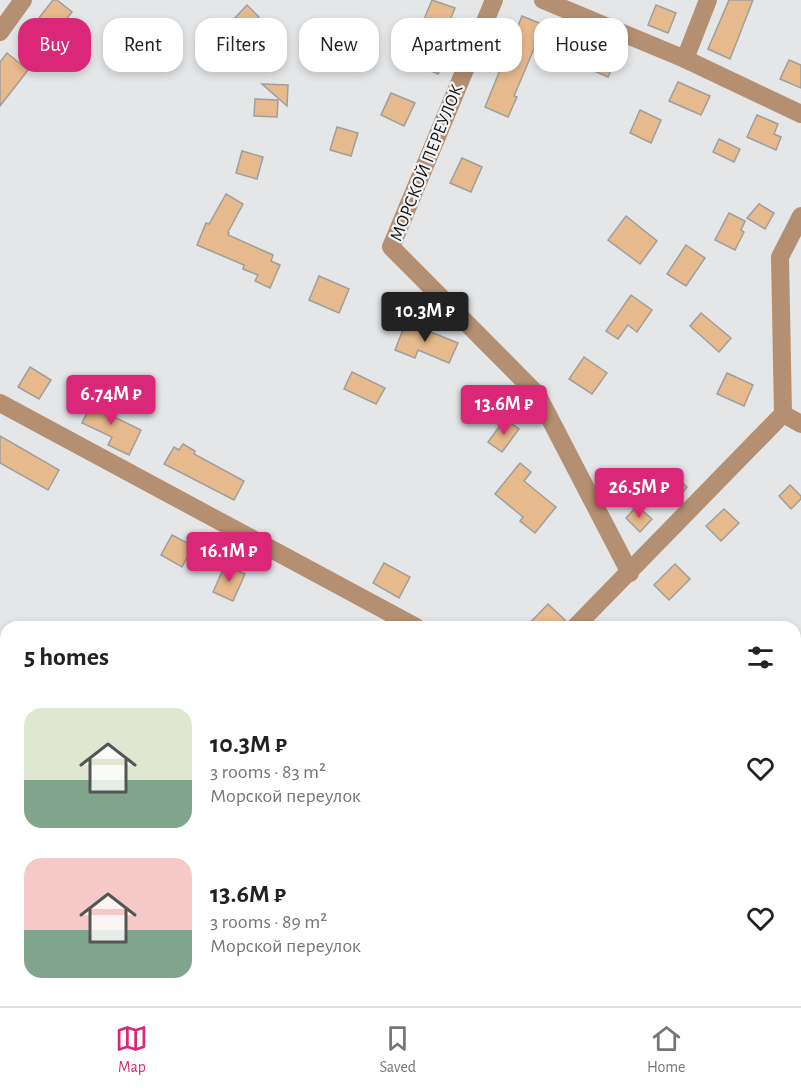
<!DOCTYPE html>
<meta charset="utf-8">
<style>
body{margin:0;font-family:"Alegreya Sans",sans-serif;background:#f2f2f2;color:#222;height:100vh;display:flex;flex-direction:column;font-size:22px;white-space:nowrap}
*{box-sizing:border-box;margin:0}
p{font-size:20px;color:#767676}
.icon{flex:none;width:33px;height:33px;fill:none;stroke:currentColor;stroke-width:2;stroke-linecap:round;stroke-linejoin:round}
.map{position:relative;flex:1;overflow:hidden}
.drawer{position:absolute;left:0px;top:621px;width:801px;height:386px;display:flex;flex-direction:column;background:#fff;border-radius:18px 18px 0 0;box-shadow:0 3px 9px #0003}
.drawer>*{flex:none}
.hud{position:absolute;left:18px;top:18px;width:765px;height:54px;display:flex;gap:12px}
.price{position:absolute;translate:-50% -51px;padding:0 14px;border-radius:6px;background:#db2777;color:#fff;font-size:20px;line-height:39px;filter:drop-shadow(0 2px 3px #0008)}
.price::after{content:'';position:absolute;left:50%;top:36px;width:18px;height:14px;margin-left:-9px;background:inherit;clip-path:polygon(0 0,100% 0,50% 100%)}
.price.selected{background:#222;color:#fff}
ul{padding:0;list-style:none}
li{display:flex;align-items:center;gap:18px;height:150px;padding:0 24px}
li span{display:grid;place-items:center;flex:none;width:168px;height:120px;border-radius:18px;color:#555}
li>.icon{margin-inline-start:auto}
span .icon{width:72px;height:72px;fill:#fffc;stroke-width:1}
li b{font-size:26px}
h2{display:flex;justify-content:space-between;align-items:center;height:72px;padding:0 24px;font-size:26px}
.pill{padding:0 21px;border-radius:18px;background:#fff;box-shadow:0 3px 9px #0003;font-size:21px;line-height:54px}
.pill.selected{background:#db2777;color:#fff}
.dock{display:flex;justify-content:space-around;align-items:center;height:84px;border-top:2px solid #e0e0e0;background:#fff;font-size:16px;color:#767676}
.dock a{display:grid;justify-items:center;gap:3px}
.dock .selected{color:#db2777}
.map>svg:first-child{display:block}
.building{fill:#e6ba8c;stroke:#9f9e9c;stroke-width:1.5}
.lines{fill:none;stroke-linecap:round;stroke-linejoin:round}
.minor{stroke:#b58f71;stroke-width:18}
.labels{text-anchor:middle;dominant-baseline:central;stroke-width:4.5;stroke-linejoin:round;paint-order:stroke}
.street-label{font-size:18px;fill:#131414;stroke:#f2f3f5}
</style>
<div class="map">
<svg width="801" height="1006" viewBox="0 0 801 1006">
<rect width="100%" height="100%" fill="#e4e6e8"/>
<g class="building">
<path d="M 53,0 L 57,0 L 72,12 L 56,33 L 38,19 Z"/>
<path d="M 432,0 L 455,8 L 435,57 L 444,61 L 438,74 L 399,57 L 405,44 L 412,48 Z"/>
<path d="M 729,0 L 753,0 L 730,59 L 708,49 Z"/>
<path d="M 247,5 L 259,17 L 244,31 L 233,20 Z"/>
<path d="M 656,5 L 676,13 L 668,33 L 648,25 Z"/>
<path d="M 522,16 L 544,25 L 514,96 L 517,97 L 508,117 L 485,107 Z"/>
<path d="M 249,34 L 264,48 L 245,69 L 230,56 Z"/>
<path d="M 600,46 L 618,54 L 608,77 L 590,69 Z"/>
<path d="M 7,53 L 28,70 L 0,106 L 0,62 Z"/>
<path d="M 789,60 L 801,65 L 801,88 L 780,79 Z"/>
<path d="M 678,82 L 710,96 L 701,115 L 669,101 Z"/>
<path d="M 262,84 L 288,85 L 287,106 Z"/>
<path d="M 391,93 L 415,103 L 404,126 L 381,115 Z"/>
<path d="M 255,99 L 278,100 L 277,117 L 254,116 Z"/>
<path d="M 640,110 L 661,120 L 651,143 L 630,133 Z"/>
<path d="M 757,115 L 778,124 L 774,134 L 781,137 L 776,150 L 747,137 Z"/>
<path d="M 337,127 L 358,133 L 351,156 L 330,150 Z"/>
<path d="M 719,139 L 740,149 L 734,162 L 713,152 Z"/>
<path d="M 242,151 L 263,157 L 257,179 L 236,173 Z"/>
<path d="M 462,158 L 482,167 L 471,192 L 450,183 Z"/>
<path d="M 226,194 L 243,204 L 228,232 L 229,233 L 228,235 L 273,255 L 271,261 L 280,265 L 270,288 L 255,281 L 258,275 L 243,269 L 244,265 L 197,245 L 206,223 L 209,224 Z"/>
<path d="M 759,204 L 774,213 L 765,229 L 747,218 Z"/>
<path d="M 729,213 L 745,221 L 741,230 L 744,232 L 735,250 L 715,240 Z"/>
<path d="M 626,216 L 657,241 L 640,264 L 608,240 Z"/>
<path d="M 686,245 L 705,258 L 686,286 L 667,274 Z"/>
<path d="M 319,276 L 349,289 L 339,313 L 309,300 Z"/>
<path d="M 631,295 L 652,310 L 637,332 L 628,325 L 618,339 L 606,331 Z"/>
<path d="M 701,313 L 731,338 L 719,352 L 690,326 Z"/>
<path d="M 406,322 L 458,343 L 449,363 L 418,350 L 415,358 L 395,350 Z"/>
<path d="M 584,357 L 607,373 L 592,394 L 569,379 Z"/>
<path d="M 30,367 L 51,380 L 39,399 L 18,387 Z"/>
<path d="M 352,372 L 385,388 L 376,404 L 344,389 Z"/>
<path d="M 727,373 L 753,385 L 744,406 L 717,394 Z"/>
<path d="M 96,394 L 112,401 L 106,413 L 141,430 L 129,455 L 108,445 L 112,437 L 82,423 Z"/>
<path d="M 505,419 L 519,429 L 502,452 L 488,442 Z"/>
<path d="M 0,436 L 59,470 L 48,490 L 0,463 Z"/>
<path d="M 183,444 L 195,451 L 194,454 L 244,481 L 234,500 L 164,464 L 174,447 L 179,450 Z"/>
<path d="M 520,463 L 531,472 L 524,481 L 556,507 L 535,533 L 520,521 L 523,517 L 495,494 Z"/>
<path d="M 669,471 L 687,487 L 674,502 L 656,486 Z"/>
<path d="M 790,485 L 801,496 L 801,499 L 791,509 L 779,496 Z"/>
<path d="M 637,506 L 652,519 L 640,532 L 626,518 Z"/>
<path d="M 724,509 L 739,523 L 721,541 L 706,526 Z"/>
<path d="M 172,535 L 193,546 L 182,567 L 161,555 Z"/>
<path d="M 384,563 L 410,577 L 399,598 L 373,583 Z"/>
<path d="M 675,564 L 690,579 L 669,600 L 654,585 Z"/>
<path d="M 225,565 L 245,574 L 233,601 L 213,592 Z"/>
<path d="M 548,604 L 565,620 L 558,627 L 526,627 Z"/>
</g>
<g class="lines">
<g class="minor">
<path d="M 494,0 L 391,247 L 537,394 L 630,573"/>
<path d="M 543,0 L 685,59 L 801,114"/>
<path d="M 0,32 L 23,0"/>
<path d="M 685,59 L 708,0"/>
<path d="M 0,403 L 416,627"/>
<path d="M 783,414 L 780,257 L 801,216"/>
<path d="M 783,414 L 801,424"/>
<path d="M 575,627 L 783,414"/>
<path d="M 795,787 L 801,792"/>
<path d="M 368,1000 L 374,1006"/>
<path d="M 143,1006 L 148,1000"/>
<path d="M 797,1006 L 801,1003"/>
</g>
</g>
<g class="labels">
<g class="street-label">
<text transform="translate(427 163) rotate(-68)">МОРСКОЙ ПЕРЕУЛОК</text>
</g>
</g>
</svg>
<b class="price selected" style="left:425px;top:343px">10.3M ₽</b>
<b class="price" style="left:111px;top:426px">6.74M ₽</b>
<b class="price" style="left:504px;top:436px">13.6M ₽</b>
<b class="price" style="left:639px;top:519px">26.5M ₽</b>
<b class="price" style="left:229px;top:583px">16.1M ₽</b>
<div class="hud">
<a class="pill selected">Buy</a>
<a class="pill">Rent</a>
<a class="pill">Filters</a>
<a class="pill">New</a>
<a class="pill">Apartment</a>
<a class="pill">House</a>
</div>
<section class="drawer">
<h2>5 homes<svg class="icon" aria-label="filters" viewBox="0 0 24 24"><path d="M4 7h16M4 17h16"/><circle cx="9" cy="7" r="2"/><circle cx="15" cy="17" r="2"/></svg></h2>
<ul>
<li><span style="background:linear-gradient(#dfe7d0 60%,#7fa58c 0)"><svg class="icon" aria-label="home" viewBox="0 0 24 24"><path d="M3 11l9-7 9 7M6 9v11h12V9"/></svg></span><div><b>10.3M ₽</b><p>3 rooms · 83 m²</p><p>Морской переулок</p></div><svg class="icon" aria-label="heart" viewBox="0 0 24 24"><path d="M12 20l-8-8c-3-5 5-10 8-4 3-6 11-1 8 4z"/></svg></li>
<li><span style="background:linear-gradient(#f6c9c9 60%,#7fa58c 0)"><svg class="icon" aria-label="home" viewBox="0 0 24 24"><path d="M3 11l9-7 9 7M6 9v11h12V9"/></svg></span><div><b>13.6M ₽</b><p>3 rooms · 89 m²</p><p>Морской переулок</p></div><svg class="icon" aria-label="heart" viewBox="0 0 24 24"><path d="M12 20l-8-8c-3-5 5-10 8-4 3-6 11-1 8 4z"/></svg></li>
</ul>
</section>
</div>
<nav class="dock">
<a class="selected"><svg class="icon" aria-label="map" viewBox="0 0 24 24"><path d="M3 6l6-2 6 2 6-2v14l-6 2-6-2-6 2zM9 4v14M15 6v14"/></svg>Map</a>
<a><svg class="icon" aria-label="saved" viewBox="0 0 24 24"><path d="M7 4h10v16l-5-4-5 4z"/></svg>Saved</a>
<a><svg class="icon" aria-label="home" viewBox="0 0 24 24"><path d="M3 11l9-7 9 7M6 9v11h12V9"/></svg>Home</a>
</nav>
